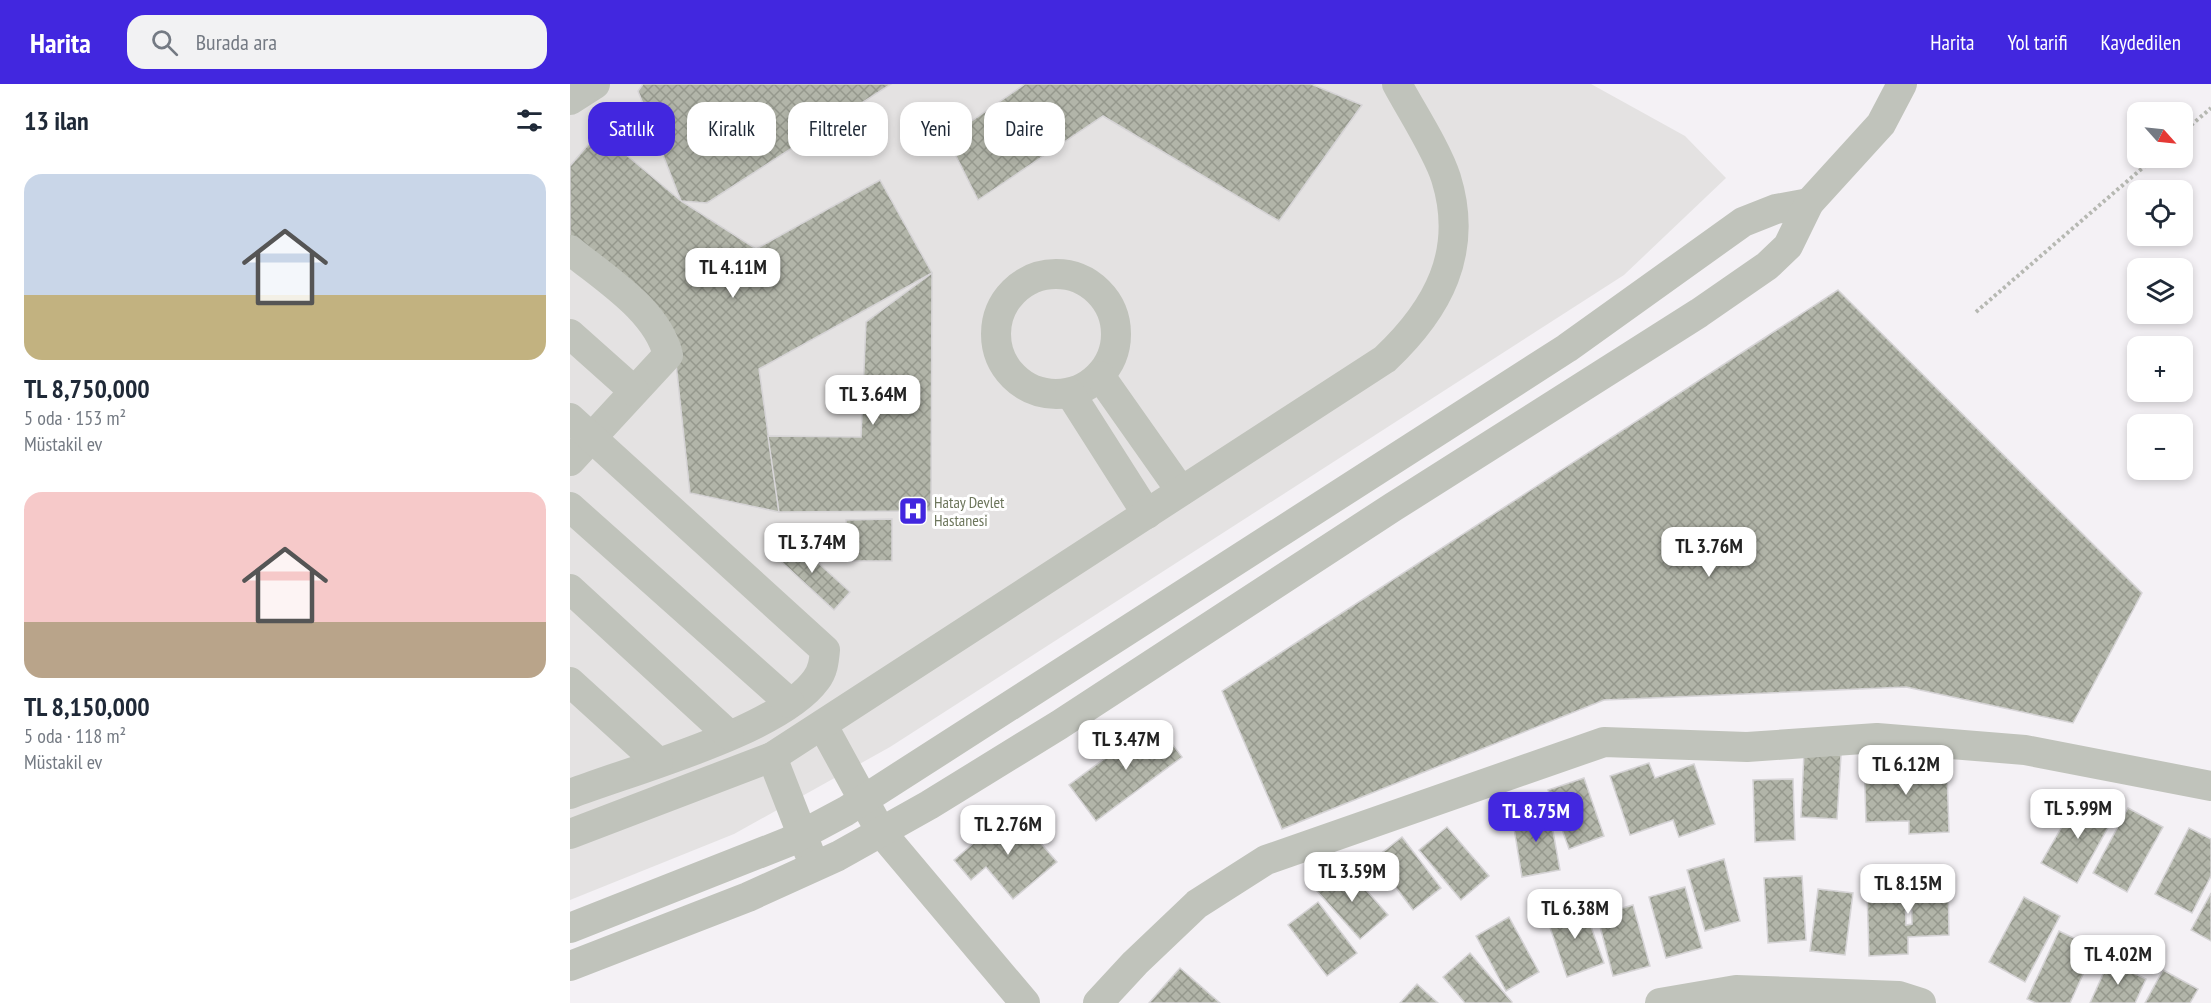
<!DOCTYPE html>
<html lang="tr">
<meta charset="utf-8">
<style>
body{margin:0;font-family:"PT Sans Narrow",sans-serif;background:#f2f2f3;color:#1f2937;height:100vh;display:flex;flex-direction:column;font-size:22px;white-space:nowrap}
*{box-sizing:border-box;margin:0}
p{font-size:20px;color:#747a83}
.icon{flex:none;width:33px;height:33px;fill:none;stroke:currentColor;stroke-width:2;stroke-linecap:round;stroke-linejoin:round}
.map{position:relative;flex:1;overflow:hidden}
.panel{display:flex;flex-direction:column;background:#fff;width:570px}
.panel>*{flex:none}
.top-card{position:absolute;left:18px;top:18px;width:570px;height:54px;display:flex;gap:12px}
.needle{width:39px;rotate:117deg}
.fabs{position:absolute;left:1557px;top:18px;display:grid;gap:12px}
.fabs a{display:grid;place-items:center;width:66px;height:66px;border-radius:12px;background:#fff;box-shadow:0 3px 9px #0003;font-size:30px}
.price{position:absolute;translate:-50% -51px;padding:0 14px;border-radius:12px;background:#fff;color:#222;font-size:20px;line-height:39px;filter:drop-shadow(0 2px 3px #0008)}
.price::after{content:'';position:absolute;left:50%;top:36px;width:18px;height:14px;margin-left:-9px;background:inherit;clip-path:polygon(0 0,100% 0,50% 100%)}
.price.on{background:#4227df;color:#fff}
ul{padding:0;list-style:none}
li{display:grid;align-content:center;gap:12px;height:318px;padding:0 24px}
li span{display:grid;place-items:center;height:186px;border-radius:18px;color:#555}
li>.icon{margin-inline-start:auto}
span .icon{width:108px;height:108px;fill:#fffc;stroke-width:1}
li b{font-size:26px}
h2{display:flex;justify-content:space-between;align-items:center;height:72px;padding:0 24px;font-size:26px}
.pill{padding:0 21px;border-radius:18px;background:#fff;box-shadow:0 3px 9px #0003;font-size:21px;line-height:54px}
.pill.on{background:#4227df;color:#fff}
header{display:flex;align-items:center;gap:36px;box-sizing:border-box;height:84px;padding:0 30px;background:#4227df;color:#fff}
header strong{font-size:28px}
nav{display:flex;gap:33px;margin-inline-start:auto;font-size:21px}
.search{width:420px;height:54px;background:#f2f2f3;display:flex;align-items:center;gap:15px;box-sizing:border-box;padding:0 21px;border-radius:18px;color:#747a83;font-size:22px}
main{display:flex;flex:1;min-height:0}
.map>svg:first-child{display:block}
.built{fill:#e4e2e2}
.building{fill:url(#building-cross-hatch);stroke:#d6d4d6;stroke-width:1.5}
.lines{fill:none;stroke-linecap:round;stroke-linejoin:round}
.path{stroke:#b6b8b2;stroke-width:4;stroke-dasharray:3 3;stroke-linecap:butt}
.minor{stroke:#c0c3bb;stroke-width:30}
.labels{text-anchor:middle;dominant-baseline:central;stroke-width:6;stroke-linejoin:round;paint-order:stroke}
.poi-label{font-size:16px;fill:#6d765c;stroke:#fff;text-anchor:start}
</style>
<header>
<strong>Harita</strong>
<div class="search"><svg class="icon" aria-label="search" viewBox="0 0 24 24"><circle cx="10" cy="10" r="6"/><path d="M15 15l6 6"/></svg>Burada ara</div>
<nav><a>Harita</a><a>Yol tarifi</a><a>Kaydedilen</a></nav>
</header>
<main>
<section class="panel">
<h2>13 ilan<svg class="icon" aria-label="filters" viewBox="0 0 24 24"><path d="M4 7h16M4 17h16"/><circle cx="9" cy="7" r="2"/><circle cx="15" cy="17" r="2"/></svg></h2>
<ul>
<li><span style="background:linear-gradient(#c9d6e8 65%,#c2b280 0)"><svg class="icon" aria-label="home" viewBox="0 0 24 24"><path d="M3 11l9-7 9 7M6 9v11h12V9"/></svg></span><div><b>TL 8,750,000</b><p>5 oda · 153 m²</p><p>Müstakil ev</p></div></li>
<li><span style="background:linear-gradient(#f6c9c9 70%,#b9a48a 0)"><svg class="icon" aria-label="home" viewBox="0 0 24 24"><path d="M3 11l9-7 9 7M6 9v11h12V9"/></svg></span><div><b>TL 8,150,000</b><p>5 oda · 118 m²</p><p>Müstakil ev</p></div></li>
</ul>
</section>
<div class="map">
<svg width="1641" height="919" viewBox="0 0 1641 919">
<defs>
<pattern id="building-cross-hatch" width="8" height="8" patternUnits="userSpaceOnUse" patternTransform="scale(1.5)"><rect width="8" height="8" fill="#b2b5a9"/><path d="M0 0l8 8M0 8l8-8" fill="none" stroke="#95988d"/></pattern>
</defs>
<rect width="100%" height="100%" fill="#f4f1f5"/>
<path class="built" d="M 0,0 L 1021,0 L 1115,52 L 1156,94 L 1054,191 L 320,663 L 164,750 L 0,816 Z"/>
<g class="building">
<path d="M 73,0 L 321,0 L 137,119 L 111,117 L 68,7 Z"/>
<path d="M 455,0 L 741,0 L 792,21 L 709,137 L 533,32 L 408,116 L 377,54 Z"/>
<path d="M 29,48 L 111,117 L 186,165 L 310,96 L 362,189 L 189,285 L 209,428 L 120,409 L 104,261 L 0,160 L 0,82 Z"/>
<path d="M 362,189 L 361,427 L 209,428 L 198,352 L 291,353 L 296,238 Z"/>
<path d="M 1268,206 L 1572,509 L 1503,639 L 1336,603 L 1034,616 L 712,745 L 652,607 Z"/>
<path d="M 322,435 L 322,477 L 276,477 L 276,436 Z"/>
<path d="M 220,453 L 280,508 L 264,526 L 204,471 Z"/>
<path d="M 585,637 L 612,673 L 526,737 L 499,701 Z"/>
<path d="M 1234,669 L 1271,671 L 1267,735 L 1231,733 Z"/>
<path d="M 1332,674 L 1332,689 L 1377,687 L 1379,748 L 1339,750 L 1339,737 L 1296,738 L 1294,676 Z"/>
<path d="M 1079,679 L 1085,694 L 1124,680 L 1145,740 L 1109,753 L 1103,736 L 1060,751 L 1040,692 Z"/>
<path d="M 1014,694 L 1034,752 L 999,765 L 978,706 Z"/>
<path d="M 1223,695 L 1225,756 L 1185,758 L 1183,696 Z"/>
<path d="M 1509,713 L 1544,733 L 1507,799 L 1471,779 Z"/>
<path d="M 1558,724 L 1593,743 L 1557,808 L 1523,789 Z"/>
<path d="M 979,725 L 990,786 L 952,793 L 942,732 Z"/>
<path d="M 442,726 L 487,778 L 443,815 L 416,783 L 401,796 L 384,776 Z"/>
<path d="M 877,743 L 919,792 L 891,816 L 849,766 Z"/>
<path d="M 1619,744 L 1641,755 L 1641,792 L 1622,829 L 1585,810 Z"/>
<path d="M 832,753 L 871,804 L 843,826 L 804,775 Z"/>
<path d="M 1154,775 L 1170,837 L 1135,847 L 1117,786 Z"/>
<path d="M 775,782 L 818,831 L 790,855 L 747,807 Z"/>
<path d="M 1378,789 L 1379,851 L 1338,853 L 1338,870 L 1299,872 L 1297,808 L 1335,807 L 1336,841 L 1342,840 L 1341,790 Z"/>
<path d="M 1232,792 L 1236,856 L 1198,859 L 1194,794 Z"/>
<path d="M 1115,803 L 1132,864 L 1096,874 L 1079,813 Z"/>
<path d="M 1248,805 L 1283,809 L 1275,871 L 1240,867 Z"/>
<path d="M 1641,809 L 1641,857 L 1621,846 Z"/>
<path d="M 1454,813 L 1490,832 L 1455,898 L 1419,878 Z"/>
<path d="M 748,818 L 787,869 L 757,892 L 718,841 Z"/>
<path d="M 1013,820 L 1034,879 L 997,893 L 976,832 Z"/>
<path d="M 1063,821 L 1080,882 L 1043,892 L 1027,831 Z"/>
<path d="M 939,833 L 969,888 L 936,907 L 906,852 Z"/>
<path d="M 1489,847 L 1525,864 L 1500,919 L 1466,919 L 1457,915 Z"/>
<path d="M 900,869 L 942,918 L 941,919 L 895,919 L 873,893 Z"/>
<path d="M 1539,877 L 1576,895 L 1565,919 L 1520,919 Z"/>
<path d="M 610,884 L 650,919 L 579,919 Z"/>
<path d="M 1593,886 L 1628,905 L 1620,919 L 1575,919 Z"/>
<path d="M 847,900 L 868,919 L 830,919 Z"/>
</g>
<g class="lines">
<g class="path">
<path d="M 1612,49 L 1641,24"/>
<path d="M 1406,228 L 1584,74"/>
</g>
<g class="minor">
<path d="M 0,16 L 25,0"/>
<path d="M 0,166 C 34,194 87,226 98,271 L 0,377"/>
<circle cx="486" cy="250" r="60"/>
<path d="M 0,250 L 64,307"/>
<path d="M 530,292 L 611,407"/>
<path d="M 500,309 L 577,430"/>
<path d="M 0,334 L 255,566 C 254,577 253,587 246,596 C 209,647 62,686 0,710"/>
<path d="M 0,423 L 220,619"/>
<path d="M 0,505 L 159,651"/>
<path d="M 0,598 L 88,678"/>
<path d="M 253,642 L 311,748 L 455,919"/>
<path d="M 202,673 L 239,768"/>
<path d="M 0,750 L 202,673 L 815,275 C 868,225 899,168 876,94 C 867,66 842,28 827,0"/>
<path d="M 0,844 L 218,758 L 276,727 L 997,264 L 1173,138 L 1206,125 L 1239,119"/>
<path d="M 0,882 L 178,813 L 268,772 L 359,721 L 489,641 L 823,423 L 1129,229 L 1197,182 L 1218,162 L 1239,119 L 1311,40 L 1332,0"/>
<path d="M 528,919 L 565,879 L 627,820 L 696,776 L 1034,658 L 1177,663 L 1307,654 L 1455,666 L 1641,702"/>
<path d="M 1090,919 L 1166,906 L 1329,912 L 1351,919"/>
</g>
</g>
<defs>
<g id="hospital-square" transform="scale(1.5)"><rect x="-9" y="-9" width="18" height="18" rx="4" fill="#4227df" stroke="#fff"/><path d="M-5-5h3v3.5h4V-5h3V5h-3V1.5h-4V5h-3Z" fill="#fff"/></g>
</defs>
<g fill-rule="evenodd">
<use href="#hospital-square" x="343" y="427"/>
</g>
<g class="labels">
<g class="poi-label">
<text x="364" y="418">Hatay Devlet<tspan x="364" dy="18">Hastanesi</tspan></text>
</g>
</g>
</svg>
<div class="fabs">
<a><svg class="needle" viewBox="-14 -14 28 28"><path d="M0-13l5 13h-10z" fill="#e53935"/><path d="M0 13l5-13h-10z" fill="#747a83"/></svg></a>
<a><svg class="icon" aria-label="locate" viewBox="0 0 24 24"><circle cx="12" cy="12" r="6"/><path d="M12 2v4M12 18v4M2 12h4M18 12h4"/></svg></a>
<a><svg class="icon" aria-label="layers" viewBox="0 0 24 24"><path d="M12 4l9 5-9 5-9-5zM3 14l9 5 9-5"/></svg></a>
<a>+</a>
<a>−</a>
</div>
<b class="price" style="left:163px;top:215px">TL 4.11M</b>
<b class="price" style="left:303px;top:342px">TL 3.64M</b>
<b class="price" style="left:242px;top:490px">TL 3.74M</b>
<b class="price" style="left:1139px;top:494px">TL 3.76M</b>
<b class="price" style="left:556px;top:687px">TL 3.47M</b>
<b class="price" style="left:1336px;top:712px">TL 6.12M</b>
<b class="price" style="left:1508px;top:756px">TL 5.99M</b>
<b class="price on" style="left:966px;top:759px">TL 8.75M</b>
<b class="price" style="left:438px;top:772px">TL 2.76M</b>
<b class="price" style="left:782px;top:819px">TL 3.59M</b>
<b class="price" style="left:1338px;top:831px">TL 8.15M</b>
<b class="price" style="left:1005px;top:856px">TL 6.38M</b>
<b class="price" style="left:1548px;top:902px">TL 4.02M</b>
<div class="top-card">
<a class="pill on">Satılık</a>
<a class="pill">Kiralık</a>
<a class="pill">Filtreler</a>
<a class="pill">Yeni</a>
<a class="pill">Daire</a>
</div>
</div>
</main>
